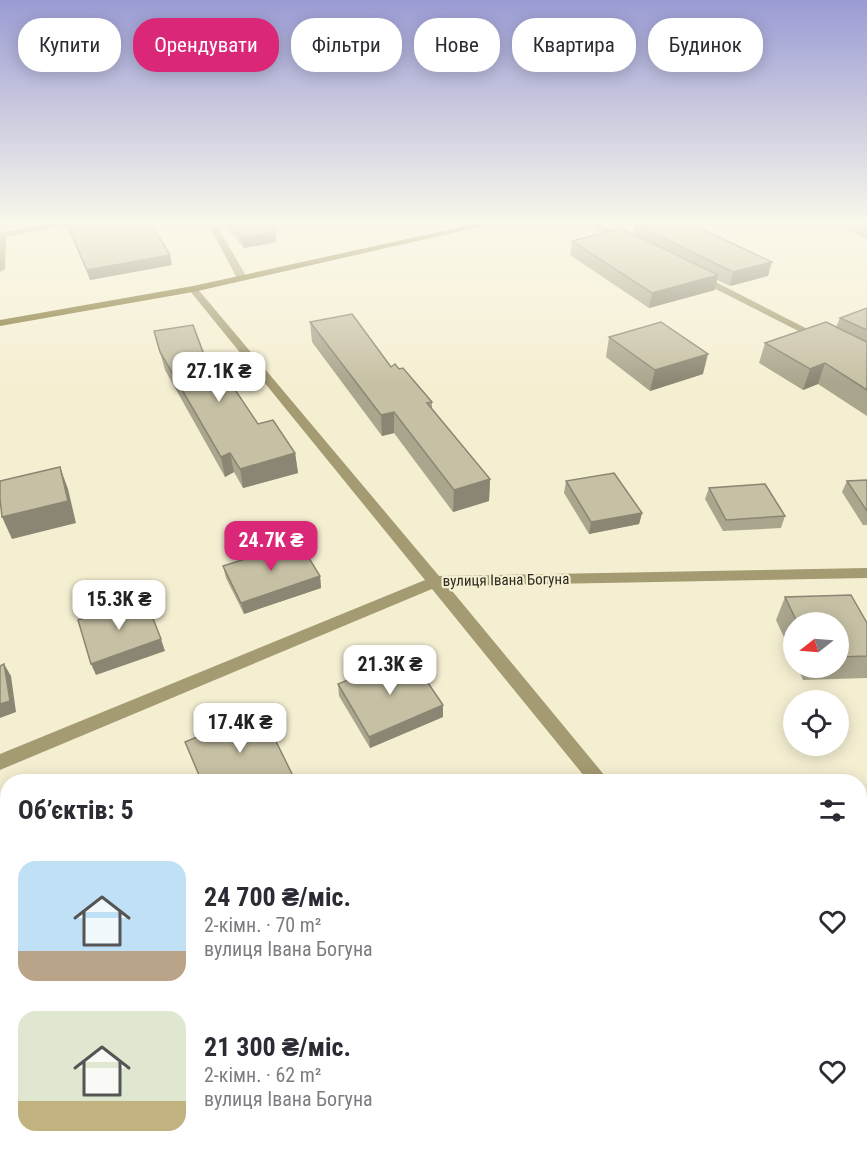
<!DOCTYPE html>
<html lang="uk">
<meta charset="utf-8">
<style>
body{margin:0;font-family:"Roboto Condensed",sans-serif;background:#f7f7f7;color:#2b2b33;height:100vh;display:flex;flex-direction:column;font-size:22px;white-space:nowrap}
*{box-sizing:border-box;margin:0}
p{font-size:20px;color:#7c7c81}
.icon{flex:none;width:33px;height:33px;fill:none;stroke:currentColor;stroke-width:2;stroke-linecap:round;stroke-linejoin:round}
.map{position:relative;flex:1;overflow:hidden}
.drawer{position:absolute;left:0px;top:774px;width:867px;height:384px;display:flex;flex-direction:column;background:#fff;border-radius:24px 24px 0 0;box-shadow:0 3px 15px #0003}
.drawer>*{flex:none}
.guide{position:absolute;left:18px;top:18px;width:831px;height:54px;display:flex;gap:12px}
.needle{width:39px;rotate:253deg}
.buttons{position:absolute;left:783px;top:612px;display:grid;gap:12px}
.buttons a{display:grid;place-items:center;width:66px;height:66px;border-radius:50%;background:#fff;box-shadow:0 3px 15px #0003;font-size:30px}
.price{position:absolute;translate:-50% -51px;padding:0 14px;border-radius:12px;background:#fff;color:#222;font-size:20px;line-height:39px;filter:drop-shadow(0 2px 3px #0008)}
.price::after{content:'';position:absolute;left:50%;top:36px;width:18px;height:14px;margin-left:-9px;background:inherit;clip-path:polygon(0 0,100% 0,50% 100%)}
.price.active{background:#db2777;color:#fff}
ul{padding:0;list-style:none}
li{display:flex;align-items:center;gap:18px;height:150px;padding:0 18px}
li span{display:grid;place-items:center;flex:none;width:168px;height:120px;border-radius:18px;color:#555}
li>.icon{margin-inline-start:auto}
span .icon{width:72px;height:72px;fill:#fffc;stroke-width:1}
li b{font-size:26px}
h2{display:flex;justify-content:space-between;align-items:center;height:72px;padding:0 18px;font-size:26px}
.pill{padding:0 21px;border-radius:24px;background:#fff;box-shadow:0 3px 15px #0003;font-size:21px;line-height:54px}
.pill.active{background:#db2777;color:#fff}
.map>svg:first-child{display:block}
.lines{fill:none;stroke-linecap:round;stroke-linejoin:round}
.lane{fill:#a49b72;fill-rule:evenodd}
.street{fill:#a49b72;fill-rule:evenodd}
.secondary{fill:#807231;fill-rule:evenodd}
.wall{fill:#aaa58d}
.shaded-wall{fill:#8b8673}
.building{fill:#c6c0a4;stroke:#8b8673;stroke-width:1.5}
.labels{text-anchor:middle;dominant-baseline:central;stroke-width:4.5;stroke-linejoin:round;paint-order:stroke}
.street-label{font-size:15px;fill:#2d2b20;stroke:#f5efd2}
</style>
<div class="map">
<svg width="867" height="1158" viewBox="0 0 867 1158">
<rect width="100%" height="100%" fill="#f5efd2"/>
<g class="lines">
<g class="lane">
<path d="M 58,222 L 78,222 L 6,237 L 5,269 L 0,272 L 0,233 Z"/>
<path d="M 207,222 L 215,222 L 247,278 L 245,280 L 237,278 Z"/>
</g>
<g class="street">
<path d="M 585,222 L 596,222 L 628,240 L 621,242 Z"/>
<path d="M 696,275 L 702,275 L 827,339 L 822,342 L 818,341 L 696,279 Z"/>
<path d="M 190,287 L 196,287 L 439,576 L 867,568 L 867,578 L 448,586 L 610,782 L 589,782 L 432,589 L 0,770 L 0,754 L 425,580 L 190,291 Z"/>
<path d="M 860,1084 L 867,1087 L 867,1118 L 860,1115 Z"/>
</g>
<path class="secondary" d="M 484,222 L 501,222 L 193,292 L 0,326 L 0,320 L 193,286 Z"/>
</g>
<g class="wall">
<path d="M 66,222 L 150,222 L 170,255 L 172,265 L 90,280 Z"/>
<path d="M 222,222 L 275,222 L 276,242 L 244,248 Z"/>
<path d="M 832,222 L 867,222 L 867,239 Z"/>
<path d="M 635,224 L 768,276 L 730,286 L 717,280 L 715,290 L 649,308 L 570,255 L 572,241 L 634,234 Z"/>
<path d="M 867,308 L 867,416 L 818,384 L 803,390 L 759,363 L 765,343 L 836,327 L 840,318 Z"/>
<path d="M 310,322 L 391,367 L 399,369 L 432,402 L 432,409 L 490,479 L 489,501 L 453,512 L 394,433 L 382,436 L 312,342 Z"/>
<path d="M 154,331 L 213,379 L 258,424 L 295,453 L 298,473 L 243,488 L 234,472 L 225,477 L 165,370 Z"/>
<path d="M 609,337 L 703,374 L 650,391 L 606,357 Z"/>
<path d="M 867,480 L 867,525 L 863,525 L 842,492 L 847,481 Z"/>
<path d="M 566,481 L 642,513 L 639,524 L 589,534 L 564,493 Z"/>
<path d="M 709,488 L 785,516 L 781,528 L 723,531 L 705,499 Z"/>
<path d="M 223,566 L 320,576 L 321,588 L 244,614 L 226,578 Z"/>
<path d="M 785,597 L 867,623 L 867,678 L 803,680 L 798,668 L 838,668 L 838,622 L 794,622 L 794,659 L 776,620 Z"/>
<path d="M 338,684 L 443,717 L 370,748 L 339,696 Z"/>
<path d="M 867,848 L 867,977 L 860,968 L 860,852 Z"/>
<path d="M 630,1150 L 719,1150 L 709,1158 L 635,1158 Z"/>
</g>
<g class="shaded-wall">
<path d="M 275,222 L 276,242 L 244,248 L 242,238 Z"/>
<path d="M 170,255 L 172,265 L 90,280 L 87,270 Z"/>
<path d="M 772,262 L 768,276 L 730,286 L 733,272 Z"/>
<path d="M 718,275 L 715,290 L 649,308 L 652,293 Z"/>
<path d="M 708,354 L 703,374 L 650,391 L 655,370 Z"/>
<path d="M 825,363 L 818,384 L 803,390 L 810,369 Z"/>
<path d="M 394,412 L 394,433 L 382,436 L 381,415 Z"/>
<path d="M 230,453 L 234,472 L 225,477 L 221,457 Z"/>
<path d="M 295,453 L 298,473 L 243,488 L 240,469 Z"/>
<path d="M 60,467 L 68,489 L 76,523 L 12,539 L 2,517 Z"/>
<path d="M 490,479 L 489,501 L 453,512 L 454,490 Z"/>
<path d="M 642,513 L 639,524 L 589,534 L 591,522 Z"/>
<path d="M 320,576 L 321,588 L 244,614 L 241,603 Z"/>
<path d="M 161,639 L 165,651 L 96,675 L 91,664 Z"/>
<path d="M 4,664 L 11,676 L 16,712 L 0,718 L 0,704 Z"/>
<path d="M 443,705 L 443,717 L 370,748 L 369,737 Z"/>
<path d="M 714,1150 L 719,1150 L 709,1158 L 704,1158 Z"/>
</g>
<g class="building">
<path d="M 66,222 L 150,222 L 170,255 L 87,270 Z"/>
<path d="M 229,222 L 274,222 L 275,232 L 242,238 Z"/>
<path d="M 642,222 L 687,222 L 772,262 L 733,272 L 635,224 Z"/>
<path d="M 621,228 L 718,275 L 652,293 L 572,241 Z"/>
<path d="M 867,308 L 867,330 L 840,318 Z"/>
<path d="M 352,314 L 391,367 L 395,364 L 399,369 L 403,368 L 432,402 L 427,403 L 490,479 L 454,490 L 394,412 L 381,415 L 310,322 Z"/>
<path d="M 661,322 L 708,354 L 655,370 L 609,337 Z"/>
<path d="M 826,322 L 867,342 L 867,390 L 825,363 L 810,369 L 765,343 Z"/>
<path d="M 193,325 L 213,379 L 226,376 L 258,424 L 273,420 L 295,453 L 240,469 L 230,453 L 221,457 L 160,352 L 154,331 Z"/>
<path d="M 60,467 L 68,501 L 2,517 L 0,499 L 0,481 Z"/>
<path d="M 614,473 L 642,513 L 591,522 L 566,481 Z"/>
<path d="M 867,480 L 867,511 L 847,481 Z"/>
<path d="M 765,484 L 785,516 L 726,520 L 709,488 Z"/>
<path d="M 299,542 L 320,576 L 241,603 L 223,566 Z"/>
<path d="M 851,595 L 867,623 L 867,656 L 838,657 L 838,622 L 797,622 L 785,597 Z"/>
<path d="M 145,598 L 161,639 L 91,664 L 78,620 Z"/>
<path d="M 409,655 L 443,705 L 369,737 L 338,684 Z"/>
<path d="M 4,664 L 10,701 L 0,704 L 0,666 Z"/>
<path d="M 261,711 L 296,782 L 202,782 L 185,742 Z"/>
<path d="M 8,826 L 8,903 L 0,862 L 0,829 Z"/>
<path d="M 867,848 L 867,939 L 860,929 L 860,852 Z"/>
<path d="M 647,1150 L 714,1150 L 704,1158 L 652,1158 Z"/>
</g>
<linearGradient id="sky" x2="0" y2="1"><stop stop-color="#9a9bd4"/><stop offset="0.58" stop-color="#faf8eb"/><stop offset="1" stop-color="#faf8eb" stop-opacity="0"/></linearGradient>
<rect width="867" height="384" fill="url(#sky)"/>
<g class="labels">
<g class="street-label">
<text transform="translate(506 580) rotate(-1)">вулиця Івана Богуна</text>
</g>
</g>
</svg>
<div class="buttons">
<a><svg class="needle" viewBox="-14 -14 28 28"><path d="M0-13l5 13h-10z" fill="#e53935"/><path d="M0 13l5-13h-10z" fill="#7c7c81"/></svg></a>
<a><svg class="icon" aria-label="locate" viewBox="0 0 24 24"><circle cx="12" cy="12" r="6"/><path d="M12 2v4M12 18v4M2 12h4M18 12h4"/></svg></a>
</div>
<b class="price" style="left:219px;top:403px">27.1K ₴</b>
<b class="price active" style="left:271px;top:572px">24.7K ₴</b>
<b class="price" style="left:119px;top:631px">15.3K ₴</b>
<b class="price" style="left:390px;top:696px">21.3K ₴</b>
<b class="price" style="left:240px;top:754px">17.4K ₴</b>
<div class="guide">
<a class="pill">Купити</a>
<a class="pill active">Орендувати</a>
<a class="pill">Фільтри</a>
<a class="pill">Нове</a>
<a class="pill">Квартира</a>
<a class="pill">Будинок</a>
</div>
<section class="drawer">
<h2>Об’єктів: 5<svg class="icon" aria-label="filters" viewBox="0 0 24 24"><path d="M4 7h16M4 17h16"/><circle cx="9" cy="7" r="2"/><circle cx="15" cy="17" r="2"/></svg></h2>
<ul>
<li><span style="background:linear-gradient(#bfe0f5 75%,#b9a48a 0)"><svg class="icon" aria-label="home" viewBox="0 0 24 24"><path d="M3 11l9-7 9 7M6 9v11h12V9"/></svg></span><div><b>24 700 ₴/міс.</b><p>2-кімн. · 70 m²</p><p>вулиця Івана Богуна</p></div><svg class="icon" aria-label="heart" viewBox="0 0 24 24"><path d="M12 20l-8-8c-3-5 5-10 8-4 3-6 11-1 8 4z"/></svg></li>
<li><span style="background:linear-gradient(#dfe7d0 75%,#c2b280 0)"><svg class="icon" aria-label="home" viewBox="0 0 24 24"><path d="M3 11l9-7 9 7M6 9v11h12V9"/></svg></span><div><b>21 300 ₴/міс.</b><p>2-кімн. · 62 m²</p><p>вулиця Івана Богуна</p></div><svg class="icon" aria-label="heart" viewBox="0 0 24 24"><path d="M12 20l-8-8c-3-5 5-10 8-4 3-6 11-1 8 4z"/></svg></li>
</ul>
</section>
</div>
